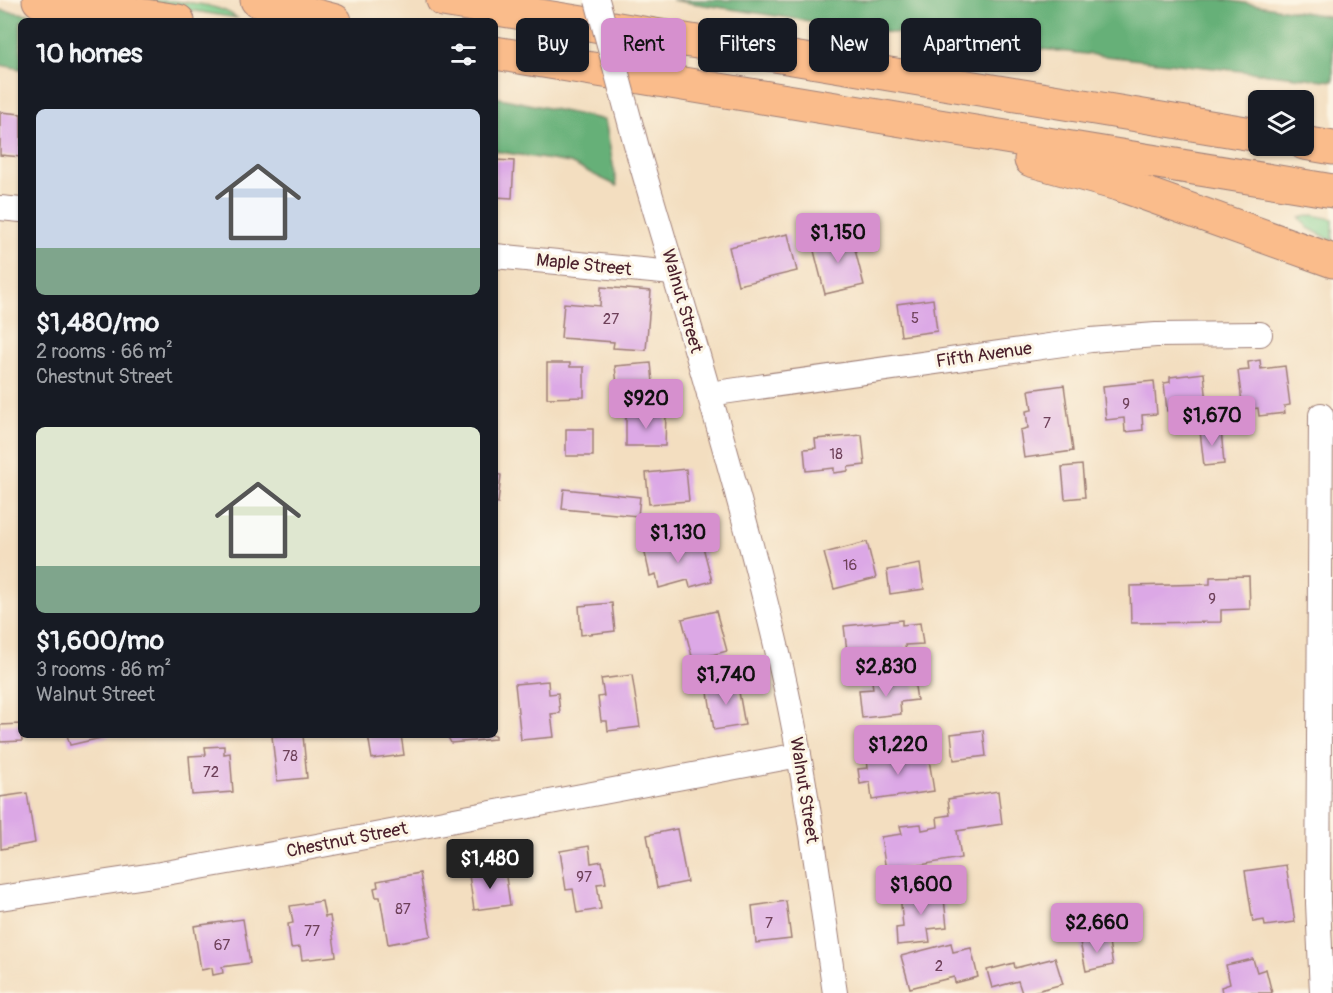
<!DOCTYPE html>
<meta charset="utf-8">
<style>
body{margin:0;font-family:Pangolin,sans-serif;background:#20242c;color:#f1f3f6;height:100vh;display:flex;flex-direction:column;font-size:22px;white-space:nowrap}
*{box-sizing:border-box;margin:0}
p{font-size:20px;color:#9ea1a6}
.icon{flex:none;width:33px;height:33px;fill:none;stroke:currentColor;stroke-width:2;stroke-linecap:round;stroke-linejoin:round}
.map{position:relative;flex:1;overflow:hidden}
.details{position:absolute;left:18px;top:18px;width:480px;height:720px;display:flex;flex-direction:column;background:#171b24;border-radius:9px;box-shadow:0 2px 4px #0004}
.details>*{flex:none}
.top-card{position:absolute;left:516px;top:18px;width:570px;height:54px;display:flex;gap:12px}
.tools{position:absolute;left:1248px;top:90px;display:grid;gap:12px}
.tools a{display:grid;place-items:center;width:66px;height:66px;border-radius:9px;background:#171b24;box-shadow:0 2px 4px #0004;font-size:30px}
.price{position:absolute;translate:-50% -51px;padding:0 14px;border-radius:6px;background:#d690ce;color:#111;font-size:20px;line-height:39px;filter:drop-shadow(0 2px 3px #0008)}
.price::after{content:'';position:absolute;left:50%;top:36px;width:18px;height:14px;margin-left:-9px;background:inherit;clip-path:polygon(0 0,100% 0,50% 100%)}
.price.active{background:#222;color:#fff}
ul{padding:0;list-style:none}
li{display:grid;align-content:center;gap:12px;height:318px;padding:0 18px}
li span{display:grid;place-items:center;height:186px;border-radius:9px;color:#555}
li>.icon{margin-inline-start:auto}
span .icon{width:108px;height:108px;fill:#fffc;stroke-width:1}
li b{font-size:26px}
h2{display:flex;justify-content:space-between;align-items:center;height:72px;padding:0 18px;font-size:26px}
.tag{padding:0 21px;border-radius:9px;background:#171b24;box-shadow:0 2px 4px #0004;font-size:21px;line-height:54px}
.tag.active{background:#d690ce;color:#111}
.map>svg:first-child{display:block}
.green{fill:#7dcd8d;stroke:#64765c;stroke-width:1.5}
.forest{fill:#66b078;stroke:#586852;stroke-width:1.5}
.building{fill:#dca8e6}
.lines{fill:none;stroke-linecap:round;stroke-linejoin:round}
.street-casing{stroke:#9e7e76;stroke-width:26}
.highway-casing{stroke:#9e7e76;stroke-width:35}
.street{stroke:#fff;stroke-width:24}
.highway{stroke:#fabc8b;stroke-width:33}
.street-bridge-casing{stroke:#9e7e76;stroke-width:26;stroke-linecap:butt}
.street-bridge{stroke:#fff;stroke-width:24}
.labels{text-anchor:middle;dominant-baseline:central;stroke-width:6;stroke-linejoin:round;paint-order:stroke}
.number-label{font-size:15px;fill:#6e415a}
.street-label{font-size:18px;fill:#4a1f2b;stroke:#fcf5e5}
</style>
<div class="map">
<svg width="1333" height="993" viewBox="0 0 1333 993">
<rect width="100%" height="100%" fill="#fcf5e5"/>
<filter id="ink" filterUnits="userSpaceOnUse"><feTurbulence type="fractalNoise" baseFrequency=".0167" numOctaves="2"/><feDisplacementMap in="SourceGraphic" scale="12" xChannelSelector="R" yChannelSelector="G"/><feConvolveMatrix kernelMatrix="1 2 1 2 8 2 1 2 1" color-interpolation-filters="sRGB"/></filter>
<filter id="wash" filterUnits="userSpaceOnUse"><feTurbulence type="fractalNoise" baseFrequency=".008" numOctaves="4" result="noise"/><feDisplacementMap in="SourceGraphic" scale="24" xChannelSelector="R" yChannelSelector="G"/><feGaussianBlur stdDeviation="1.35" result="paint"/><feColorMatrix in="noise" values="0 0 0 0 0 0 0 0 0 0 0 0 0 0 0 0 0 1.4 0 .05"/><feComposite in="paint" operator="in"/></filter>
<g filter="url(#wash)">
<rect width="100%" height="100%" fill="#f3dec0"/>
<g class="green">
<path d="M 129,0 C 159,0 215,0 237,18 Z"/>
<path d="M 1312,215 L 1333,219 L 1333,241 L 1308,228 L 1300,218 Z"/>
</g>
<g class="forest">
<path d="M 672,0 L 1226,0 L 1333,17 L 1333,81 L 875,31 Z"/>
<path d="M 0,10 L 72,21 L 21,21 L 21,69 L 0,65 Z"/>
<path d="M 495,97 L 605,120 L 617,186 L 570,163 L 495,151 Z"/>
</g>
<g id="blocks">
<g class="building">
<path d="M 0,112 L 21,114 L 21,157 L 0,155 Z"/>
<path d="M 495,160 L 514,161 L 512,198 L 495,197 Z"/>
<path d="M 788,234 L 797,271 L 738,285 L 729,247 Z"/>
<path d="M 851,234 L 864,285 L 825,294 L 812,243 Z"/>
<path d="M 601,287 L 651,291 L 646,350 L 613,348 L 614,342 L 561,338 L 564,303 L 600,306 Z"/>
<path d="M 933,299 L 937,331 L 901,336 L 897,304 Z"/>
<path d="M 1260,360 L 1261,369 L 1285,366 L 1290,405 L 1284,406 L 1285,413 L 1259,416 L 1258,408 L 1243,410 L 1238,371 L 1249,370 L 1248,362 Z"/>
<path d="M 547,363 L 570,363 L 570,367 L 584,367 L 584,397 L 547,398 Z"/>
<path d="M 651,363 L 654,392 L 618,395 L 615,366 Z"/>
<path d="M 1204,373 L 1207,403 L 1218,402 L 1220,422 L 1203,424 L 1202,414 L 1175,417 L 1174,410 L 1167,411 L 1164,383 L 1170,382 L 1170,377 Z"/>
<path d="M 1154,381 L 1157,414 L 1142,415 L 1143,430 L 1125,432 L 1124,418 L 1106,420 L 1103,386 Z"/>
<path d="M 1064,385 L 1073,451 L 1024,458 L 1020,430 L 1028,428 L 1026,411 L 1032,410 L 1029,390 Z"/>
<path d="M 626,414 L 666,414 L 665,446 L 626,446 Z"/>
<rect x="566" y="429" width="27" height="27"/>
<path d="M 1221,429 L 1224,464 L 1204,466 L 1200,431 Z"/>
<path d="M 862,435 L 865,465 L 848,467 L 848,471 L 834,473 L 834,468 L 806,471 L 804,449 L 816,448 L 815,439 Z"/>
<path d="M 1082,465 L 1085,497 L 1065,499 L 1062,467 Z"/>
<path d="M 686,469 L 689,501 L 649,504 L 646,473 Z"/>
<path d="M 495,474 L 501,475 L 498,503 L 495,502 Z"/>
<path d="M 564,489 L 640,497 L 638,516 L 562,509 Z"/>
<path d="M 683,540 L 684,547 L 702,543 L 712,581 L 690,587 L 688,580 L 659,588 L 656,574 L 650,576 L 644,549 Z"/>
<path d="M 867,542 L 876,578 L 834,589 L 824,553 Z"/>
<path d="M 920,564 L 924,589 L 890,594 L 887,570 Z"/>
<path d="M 1249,576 L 1250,609 L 1221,610 L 1221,622 L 1131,623 L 1130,586 L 1210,584 L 1210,577 Z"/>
<path d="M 612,603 L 615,631 L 581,635 L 579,606 Z"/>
<path d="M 716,611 L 727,651 L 693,660 L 682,619 Z"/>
<path d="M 902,620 L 902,625 L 920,623 L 923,644 L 905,645 L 906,653 L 848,660 L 844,626 Z"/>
<path d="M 632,675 L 640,727 L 608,731 L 607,721 L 601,721 L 598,697 L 604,696 L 601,679 Z"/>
<path d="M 898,678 L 898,682 L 914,680 L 917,700 L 900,702 L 901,714 L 862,718 L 859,690 L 873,689 L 872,681 Z"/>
<path d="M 548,681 L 549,694 L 558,693 L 560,713 L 551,714 L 554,737 L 521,740 L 515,684 Z"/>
<path d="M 737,681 L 745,725 L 714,730 L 707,686 Z"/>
<path d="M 21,724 L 22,741 L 0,742 L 0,725 Z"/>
<path d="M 983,730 L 986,756 L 954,760 L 951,734 Z"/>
<path d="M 67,735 L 110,735 L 110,736 L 70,745 Z"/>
<path d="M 303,735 L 307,778 L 277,781 L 272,736 Z"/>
<path d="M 368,735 L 401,735 L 404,755 L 372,759 Z"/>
<path d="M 447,735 L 495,735 L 495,739 L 451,743 Z"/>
<path d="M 224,746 L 224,754 L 230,753 L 233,792 L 192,795 L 189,756 L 206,755 L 205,747 Z"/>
<path d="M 928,753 L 934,791 L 872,800 L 870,782 L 860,784 L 858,769 L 868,768 L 867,761 Z"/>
<path d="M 998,791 L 1002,824 L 957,831 L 961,858 L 886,871 L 881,837 L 902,834 L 900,826 L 921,824 L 922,830 L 938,827 L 937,817 L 950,815 L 948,799 Z"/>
<path d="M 27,793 L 35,843 L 1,849 L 0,797 Z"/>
<path d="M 677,829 L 687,882 L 657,888 L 647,835 Z"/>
<path d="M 589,846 L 591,863 L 602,861 L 606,883 L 597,884 L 601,909 L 577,913 L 573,889 L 566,890 L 560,851 Z"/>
<path d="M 1286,865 L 1295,922 L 1265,926 L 1264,920 L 1253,922 L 1245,871 Z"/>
<path d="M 505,870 L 510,905 L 474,910 L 469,875 Z"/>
<path d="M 420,873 L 431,936 L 388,944 L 380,897 L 376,897 L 374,888 L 378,887 L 377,881 Z"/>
<path d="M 943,889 L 947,927 L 928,929 L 930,942 L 897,945 L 896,928 L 903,927 L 900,893 Z"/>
<path d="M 322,901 L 325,917 L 330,916 L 336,956 L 302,960 L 300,947 L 291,948 L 288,924 L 293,923 L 290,906 Z"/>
<path d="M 786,901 L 791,939 L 756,943 L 752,906 Z"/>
<path d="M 243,919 L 250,963 L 222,967 L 223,973 L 213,975 L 212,968 L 201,970 L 194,926 Z"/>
<path d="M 1108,937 L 1113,965 L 1086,971 L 1080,942 Z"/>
<path d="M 951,943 L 953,952 L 971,948 L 978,977 L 955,983 L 954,977 L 910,988 L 901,956 Z"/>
<path d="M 1055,958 L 1063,984 L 1029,993 L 1022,993 L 1018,981 L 992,988 L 987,970 L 1014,963 L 1015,968 Z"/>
<path d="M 1253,959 L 1257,972 L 1266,969 L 1272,993 L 1222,993 L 1221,987 L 1230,984 L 1226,965 Z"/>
</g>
</g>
</g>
<g filter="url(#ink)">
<use href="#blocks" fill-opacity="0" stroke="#9e7e76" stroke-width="1.5"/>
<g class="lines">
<g class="street-casing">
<g id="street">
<path d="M 640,159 C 692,336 747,513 787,693 C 808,792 820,893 835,993"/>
<path d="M 0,208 L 21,210"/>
<path d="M 495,256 L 673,273"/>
<path d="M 709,394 L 1091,340 L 1156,335 L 1260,334"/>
<path d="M 1321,415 L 1318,903 L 1322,993"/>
<path d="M 0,898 L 160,874 L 301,849 L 799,755"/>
</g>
</g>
<g class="highway-casing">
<g id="highway">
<path d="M 39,0 L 178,21"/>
<path d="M 257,0 L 335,21"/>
<path d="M 443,0 L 1258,135"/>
<path d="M 495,53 L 1333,191"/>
<path d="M 1304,143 L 1333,148"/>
<path d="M 1031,160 L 1121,185 L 1333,261"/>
</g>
</g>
<use href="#street" class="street"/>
<use href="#highway" class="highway"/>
<g class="street-bridge-casing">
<path id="street-bridge" d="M 597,0 L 640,159"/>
</g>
<use href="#street-bridge" class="street-bridge"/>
</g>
</g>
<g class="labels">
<g class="number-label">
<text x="915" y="318">5</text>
<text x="611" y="319">27</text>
<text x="1126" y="404">9</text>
<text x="1047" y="423">7</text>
<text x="836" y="454">18</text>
<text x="850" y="565">16</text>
<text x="1212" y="599">9</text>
<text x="290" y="756">78</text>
<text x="211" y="772">72</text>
<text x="584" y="877">97</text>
<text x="403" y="909">87</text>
<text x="769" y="923">7</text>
<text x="312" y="931">77</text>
<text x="222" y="945">67</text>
<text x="939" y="966">2</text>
</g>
<g class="street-label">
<text transform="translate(584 265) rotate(6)">Maple Street</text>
<text transform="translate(682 301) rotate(74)">Walnut Street</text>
<text transform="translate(984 355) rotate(-8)">Fifth Avenue</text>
<text transform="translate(804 790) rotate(81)">Walnut Street</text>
<text transform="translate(347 840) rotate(-11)">Chestnut Street</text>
</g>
</g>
</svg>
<div class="tools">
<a><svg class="icon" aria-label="layers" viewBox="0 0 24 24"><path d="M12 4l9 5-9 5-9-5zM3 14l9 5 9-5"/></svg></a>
</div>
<b class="price" style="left:838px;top:264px">$1,150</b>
<b class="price" style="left:646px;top:430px">$920</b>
<b class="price" style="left:1212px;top:447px">$1,670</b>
<b class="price" style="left:678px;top:564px">$1,130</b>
<b class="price" style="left:886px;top:698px">$2,830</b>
<b class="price" style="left:726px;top:706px">$1,740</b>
<b class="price" style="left:898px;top:776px">$1,220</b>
<b class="price active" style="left:490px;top:890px">$1,480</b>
<b class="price" style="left:921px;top:916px">$1,600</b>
<b class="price" style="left:1097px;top:954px">$2,660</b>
<div class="top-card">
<a class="tag">Buy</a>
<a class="tag active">Rent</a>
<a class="tag">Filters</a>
<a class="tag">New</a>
<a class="tag">Apartment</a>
</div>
<section class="details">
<h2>10 homes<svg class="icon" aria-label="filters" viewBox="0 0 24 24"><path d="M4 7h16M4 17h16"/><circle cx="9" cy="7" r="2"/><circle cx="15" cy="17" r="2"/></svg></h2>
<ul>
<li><span style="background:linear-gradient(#c9d6e8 75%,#7fa58c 0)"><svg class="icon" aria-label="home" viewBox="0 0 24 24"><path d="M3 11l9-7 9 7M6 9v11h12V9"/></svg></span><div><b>$1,480/mo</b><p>2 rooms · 66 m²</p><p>Chestnut Street</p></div></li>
<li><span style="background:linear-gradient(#dfe7d0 75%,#7fa58c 0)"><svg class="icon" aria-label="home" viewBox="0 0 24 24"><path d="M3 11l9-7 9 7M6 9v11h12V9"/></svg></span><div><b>$1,600/mo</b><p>3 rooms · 86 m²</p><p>Walnut Street</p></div></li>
</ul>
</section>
</div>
